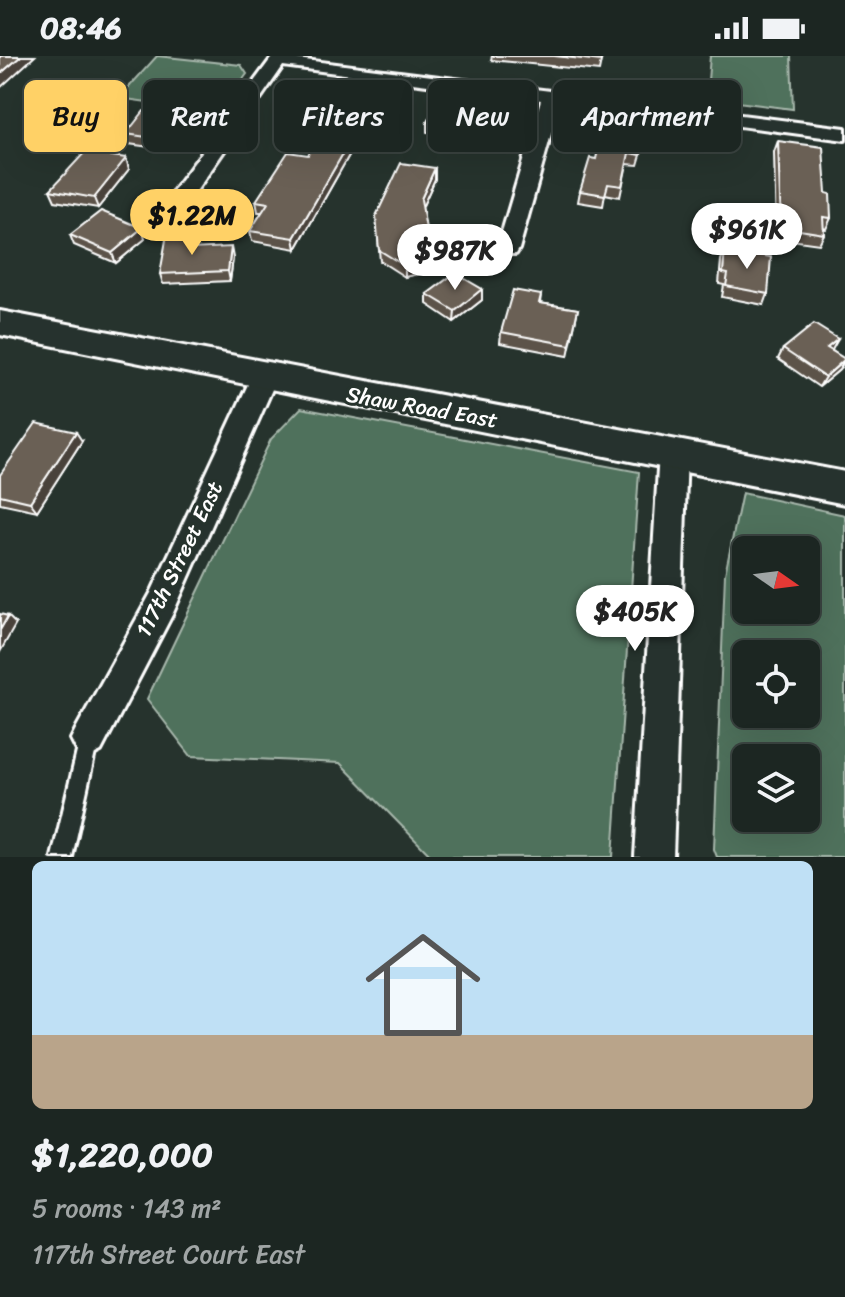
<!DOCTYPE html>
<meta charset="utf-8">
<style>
body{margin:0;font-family:Sriracha,sans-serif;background:#29322f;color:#f1f3f6;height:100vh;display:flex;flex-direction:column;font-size:30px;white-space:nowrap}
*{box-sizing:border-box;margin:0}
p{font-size:26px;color:#a0a5a5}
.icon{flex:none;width:44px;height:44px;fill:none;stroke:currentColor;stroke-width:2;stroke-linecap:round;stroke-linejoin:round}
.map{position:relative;height:801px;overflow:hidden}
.panel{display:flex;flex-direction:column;background:#1c2622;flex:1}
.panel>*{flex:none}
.guide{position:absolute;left:24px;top:24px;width:798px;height:72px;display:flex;gap:16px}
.needle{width:52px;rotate:104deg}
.buttons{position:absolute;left:732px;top:480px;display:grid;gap:16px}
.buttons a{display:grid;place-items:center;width:88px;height:88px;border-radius:12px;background:#1c2622;box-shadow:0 8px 32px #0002,0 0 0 2px #3a4340;font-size:40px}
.price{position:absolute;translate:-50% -68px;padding:0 18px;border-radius:28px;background:#fff;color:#222;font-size:26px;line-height:52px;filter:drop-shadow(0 2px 4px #0008)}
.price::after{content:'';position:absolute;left:50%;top:48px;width:24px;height:18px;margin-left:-12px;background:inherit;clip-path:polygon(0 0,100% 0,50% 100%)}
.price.on{background:#ffd166;color:#111}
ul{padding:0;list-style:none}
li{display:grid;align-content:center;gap:16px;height:424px;padding:0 32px}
li span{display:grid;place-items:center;height:248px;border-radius:12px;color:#555}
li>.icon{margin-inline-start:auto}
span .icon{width:144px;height:144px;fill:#fffc;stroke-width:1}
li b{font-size:34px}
.chip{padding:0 28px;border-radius:12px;background:#1c2622;box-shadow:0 8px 32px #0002,0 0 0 2px #3a4340;font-size:28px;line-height:72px}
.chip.on{background:#ffd166;color:#111}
.status{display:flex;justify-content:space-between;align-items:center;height:56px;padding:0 40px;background:#1c2622;direction:ltr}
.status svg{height:22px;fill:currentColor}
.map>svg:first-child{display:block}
.green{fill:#50715b;stroke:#a8b8ad;stroke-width:2;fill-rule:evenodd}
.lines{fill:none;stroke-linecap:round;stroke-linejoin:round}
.lane-casing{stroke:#fff;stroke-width:6}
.street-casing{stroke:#fff;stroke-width:6}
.secondary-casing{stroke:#fff;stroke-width:6}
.lane{fill:#26332d;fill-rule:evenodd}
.street{fill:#26332d;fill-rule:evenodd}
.secondary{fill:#26332d;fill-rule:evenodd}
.wall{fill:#5b5348;stroke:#fff;stroke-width:2}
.shaded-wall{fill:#4a433b;stroke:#fff;stroke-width:2}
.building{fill:#6a6054;stroke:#fff;stroke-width:2}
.labels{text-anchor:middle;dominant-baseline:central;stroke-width:6;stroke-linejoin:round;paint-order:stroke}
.street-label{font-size:22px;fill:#fff;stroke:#26332d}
</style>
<div class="status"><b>08:46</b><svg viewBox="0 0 49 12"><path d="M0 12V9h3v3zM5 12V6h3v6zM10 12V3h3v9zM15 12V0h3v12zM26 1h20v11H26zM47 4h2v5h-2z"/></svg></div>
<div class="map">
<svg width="845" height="801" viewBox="0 0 845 801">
<rect width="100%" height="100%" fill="#26332d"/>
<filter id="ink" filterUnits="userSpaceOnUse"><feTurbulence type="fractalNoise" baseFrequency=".0125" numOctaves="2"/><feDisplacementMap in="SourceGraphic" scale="16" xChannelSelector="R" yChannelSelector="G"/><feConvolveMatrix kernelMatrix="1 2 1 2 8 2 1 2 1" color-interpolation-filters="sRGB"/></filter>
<g filter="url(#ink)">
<g class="green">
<path d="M 157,0 L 241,9 L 247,18 L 218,56 L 119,42 Z"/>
<path d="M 710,0 L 791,0 L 793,53 L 714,43 L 714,38 L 707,37 Z"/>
<path d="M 301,352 L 639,416 L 613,801 L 432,801 L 340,707 L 191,700 L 147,643 L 271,383 Z"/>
<path d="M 742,437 L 845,459 L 845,801 L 717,801 L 714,793 L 725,518 ZM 806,494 L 806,554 L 746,554 L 746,494 ZM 806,598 L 806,658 L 746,658 L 746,598 ZM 806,702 L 806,762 L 746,762 L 746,702 Z"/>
</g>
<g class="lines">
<g class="lane-casing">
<path id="lane" d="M 89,674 L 95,677 L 98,683 L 72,801 L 52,801 L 80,683 L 83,677 Z"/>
</g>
<g class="street-casing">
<g id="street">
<path d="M 273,0 L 845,72 L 845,84 L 560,46 L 519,193 L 516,198 L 500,198 L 497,193 L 541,44 L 283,10 L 190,144 L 174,144 L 171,139 L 174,134 Z"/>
<path d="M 264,312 L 273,315 L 277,322 L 173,557 L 101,695 L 89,701 L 77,695 L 71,683 L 77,671 L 151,537 L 251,322 L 255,315 Z"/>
<path d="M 673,385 L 683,388 L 687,396 L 673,801 L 635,801 L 659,396 L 663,388 Z"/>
</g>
</g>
<g class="secondary-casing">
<path id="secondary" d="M 0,255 L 845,416 L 845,448 L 0,279 Z"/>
</g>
<use href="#lane" class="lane"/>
<use href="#street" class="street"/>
<use href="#secondary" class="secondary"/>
</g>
<g class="wall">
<path d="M 492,0 L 602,0 L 599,15 L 491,4 Z"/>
<path d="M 474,49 L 474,59 L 465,82 L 427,76 L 427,66 Z"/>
<path d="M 185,62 L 188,72 L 170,94 L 129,88 L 126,78 Z"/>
<path d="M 632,63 L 641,99 L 638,109 L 627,108 L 620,141 L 605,138 L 603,150 L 578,146 L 580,135 L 596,103 Z"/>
<path d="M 359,70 L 360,80 L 296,193 L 252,185 L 250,175 L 262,156 L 258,156 L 256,145 L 308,99 Z"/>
<path d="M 778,85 L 826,137 L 831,162 L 826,173 L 823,172 L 824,178 L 819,188 L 776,182 L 774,96 Z"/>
<path d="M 126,102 L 129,113 L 98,152 L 55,145 L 50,134 Z"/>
<path d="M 435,112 L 435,123 L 422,151 L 431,204 L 431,215 L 405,221 L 380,205 L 376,160 Z"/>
<path d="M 142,172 L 145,183 L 116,207 L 74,189 L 70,179 Z"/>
<path d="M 193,177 L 196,188 L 195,193 L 233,202 L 230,225 L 163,228 L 160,218 Z"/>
<path d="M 725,193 L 768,238 L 764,249 L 722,241 L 724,229 L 719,228 L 721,204 Z"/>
<path d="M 482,233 L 482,244 L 454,266 L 427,248 L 427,238 Z"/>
<path d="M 541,239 L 540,247 L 578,253 L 568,300 L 500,287 L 501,276 Z"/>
<path d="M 838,283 L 831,294 L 845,304 L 839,314 L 819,331 L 778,303 L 783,293 Z"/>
<path d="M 82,385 L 37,455 L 0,447 L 0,419 Z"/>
</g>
<g class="shaded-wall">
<path d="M 21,0 L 35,0 L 0,32 L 0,18 Z"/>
<path d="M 474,49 L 474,59 L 465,82 L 465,71 Z"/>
<path d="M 185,62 L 188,72 L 170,94 L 167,84 Z"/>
<path d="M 359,70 L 360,80 L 296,193 L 294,182 Z"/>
<path d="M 126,102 L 129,113 L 98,152 L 94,142 Z"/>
<path d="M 435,112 L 435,123 L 421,154 L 421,143 Z"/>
<path d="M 142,172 L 145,183 L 116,207 L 112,197 Z"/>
<path d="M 193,177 L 196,188 L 193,203 L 190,193 Z"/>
<path d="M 231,191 L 233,202 L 230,225 L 228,215 Z"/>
<path d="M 431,204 L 431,215 L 405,221 L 405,210 Z"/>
<path d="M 482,233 L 482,244 L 454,266 L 455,255 Z"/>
<path d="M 838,283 L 832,294 L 821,302 L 827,292 Z"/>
<path d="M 845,304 L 839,314 L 819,331 L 825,321 Z"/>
<path d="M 76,376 L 82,385 L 37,455 L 30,446 Z"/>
<path d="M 8,560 L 16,568 L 0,596 L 0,574 Z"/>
</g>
<g class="building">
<path d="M 0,0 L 21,0 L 0,18 Z"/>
<path d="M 554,0 L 602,0 L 601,5 Z"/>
<path d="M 346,33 L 359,70 L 294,182 L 250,175 L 268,147 L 256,145 L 288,96 L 308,99 Z"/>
<path d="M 438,44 L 474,49 L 465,71 L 427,66 Z"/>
<path d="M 144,55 L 185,62 L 167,84 L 126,78 Z"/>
<path d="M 606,56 L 633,60 L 632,63 L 646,65 L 641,99 L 629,97 L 622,130 L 608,128 L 605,139 L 580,135 L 590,102 L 596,103 Z"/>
<path d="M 778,85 L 823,91 L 826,137 L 830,138 L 831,162 L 823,161 L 824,178 L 781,171 Z"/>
<path d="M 85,96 L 126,102 L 94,142 L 50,134 Z"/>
<path d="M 401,107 L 435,112 L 421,143 L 431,204 L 405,210 L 379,194 L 376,160 Z"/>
<path d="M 101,155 L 142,172 L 112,197 L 70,179 Z"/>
<path d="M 193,177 L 190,193 L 231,191 L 228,215 L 160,218 L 167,178 Z"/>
<path d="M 725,193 L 771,201 L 768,238 L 726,230 L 728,218 L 723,217 Z"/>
<path d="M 455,217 L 482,233 L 455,255 L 427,238 Z"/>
<path d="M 513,234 L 541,239 L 539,247 L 578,253 L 570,289 L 501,276 Z"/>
<path d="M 814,268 L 838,283 L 827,292 L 845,303 L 825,321 L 783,293 Z"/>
<path d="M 36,367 L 76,376 L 30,446 L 0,439 L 0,419 Z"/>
<path d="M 0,558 L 8,560 L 0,574 Z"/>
</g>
</g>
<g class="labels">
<g class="street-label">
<text transform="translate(422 351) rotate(10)">Shaw Road East</text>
<text transform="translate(179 503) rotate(-64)">117th Street East</text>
</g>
</g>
</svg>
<div class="buttons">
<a><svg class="needle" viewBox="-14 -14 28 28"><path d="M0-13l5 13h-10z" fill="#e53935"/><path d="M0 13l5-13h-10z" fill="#a0a5a5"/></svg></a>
<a><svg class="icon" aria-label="locate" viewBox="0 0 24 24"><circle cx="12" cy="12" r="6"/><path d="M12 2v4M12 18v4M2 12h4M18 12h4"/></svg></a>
<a><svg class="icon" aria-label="layers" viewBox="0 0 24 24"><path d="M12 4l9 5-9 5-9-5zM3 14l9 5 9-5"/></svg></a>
</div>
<b class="price on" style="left:192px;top:201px">$1.22M</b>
<b class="price" style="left:747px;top:215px">$961K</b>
<b class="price" style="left:455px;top:236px">$987K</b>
<b class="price" style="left:635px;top:597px">$405K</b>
<div class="guide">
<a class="chip on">Buy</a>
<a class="chip">Rent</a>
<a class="chip">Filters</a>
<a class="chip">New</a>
<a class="chip">Apartment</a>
</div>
</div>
<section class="panel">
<ul>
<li><span style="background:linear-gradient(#bfe0f5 70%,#b9a48a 0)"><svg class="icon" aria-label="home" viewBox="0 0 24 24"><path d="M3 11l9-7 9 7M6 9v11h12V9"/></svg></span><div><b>$1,220,000</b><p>5 rooms · 143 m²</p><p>117th Street Court East</p></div></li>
</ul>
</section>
